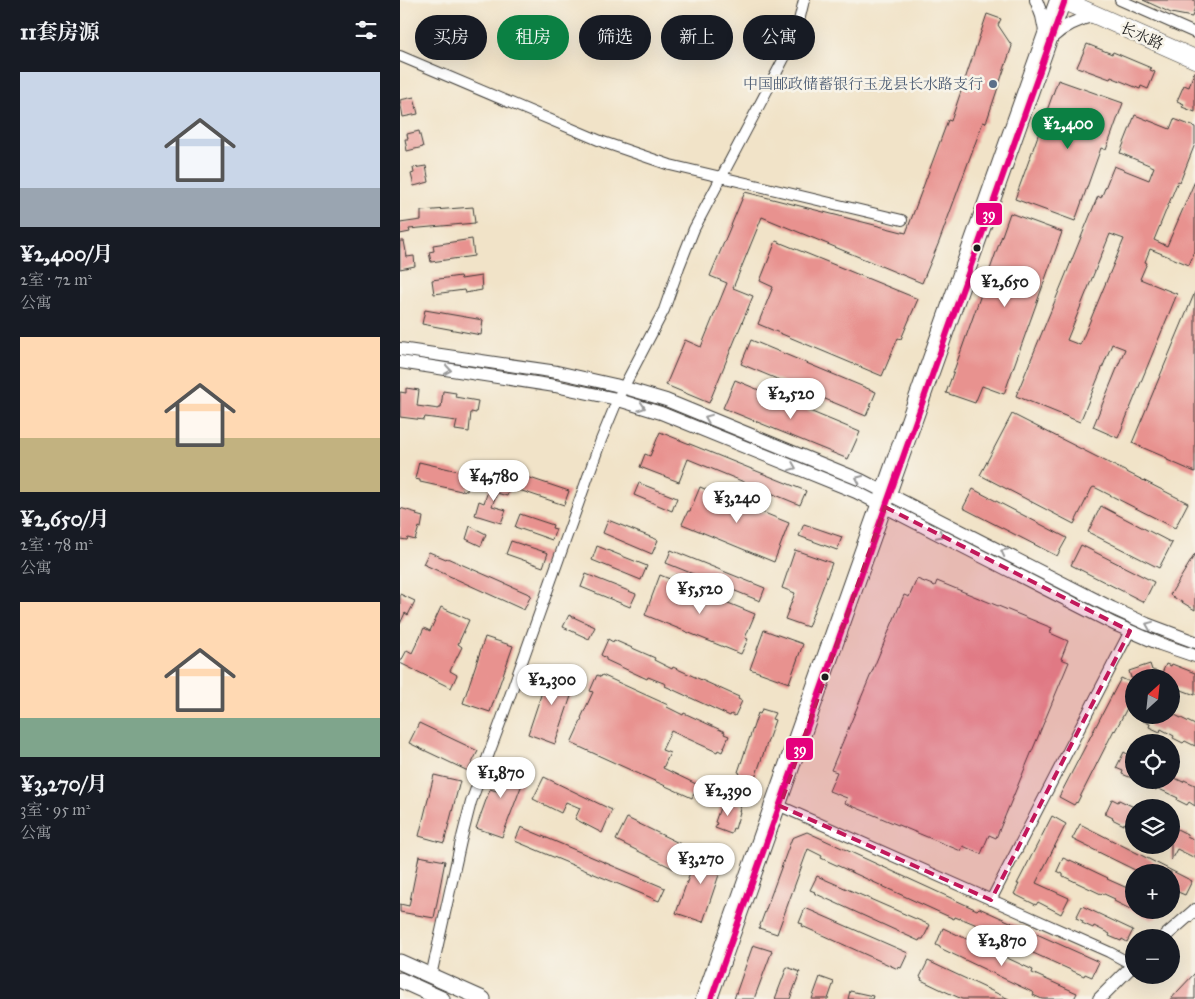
<!DOCTYPE html>
<html lang="zh">
<meta charset="utf-8">
<style>
body{margin:0;font-family:"IM FELL Great Primer","Noto Serif SC",serif;background:#20242c;color:#f1f3f6;height:100vh;display:flex;flex-direction:column;font-size:19px;white-space:nowrap}
*{box-sizing:border-box;margin:0}
p{font-size:16px;color:#9ea1a6}
.icon{flex:none;width:28px;height:28px;fill:none;stroke:currentColor;stroke-width:2;stroke-linecap:round;stroke-linejoin:round}
.map{position:relative;flex:1;overflow:hidden}
.side{display:flex;flex-direction:column;background:#171b24;width:400px}
.side>*{flex:none}
.hud{position:absolute;left:15px;top:15px;width:475px;height:45px;display:flex;gap:10px}
.needle{width:32px;rotate:27deg}
.fabs{position:absolute;left:725px;top:669px;display:grid;gap:10px}
.fabs a{display:grid;place-items:center;width:55px;height:55px;border-radius:50%;background:#171b24;box-shadow:0 5px 20px #0002;font-size:25px}
.price{position:absolute;translate:-50% -42px;padding:0 11px;border-radius:18px;background:#fff;color:#222;font-size:16px;line-height:32px;filter:drop-shadow(0 1px 2px #0008)}
.price::after{content:'';position:absolute;left:50%;top:30px;width:15px;height:11px;margin-left:-8px;background:inherit;clip-path:polygon(0 0,100% 0,50% 100%)}
.price.active{background:#0b8043;color:#fff}
ul{padding:0;list-style:none}
li{display:grid;align-content:center;gap:10px;height:265px;padding:0 20px}
li span{display:grid;place-items:center;height:155px;border-radius:0px;color:#555}
li>.icon{margin-inline-start:auto}
span .icon{width:90px;height:90px;fill:#fffc;stroke-width:1}
li b{font-size:21px}
h2{display:flex;justify-content:space-between;align-items:center;height:60px;padding:0 20px;font-size:21px}
.tag{padding:0 18px;border-radius:22px;background:#171b24;box-shadow:0 5px 20px #0002;font-size:18px;line-height:45px}
.tag.active{background:#0b8043;color:#fff}
main{display:flex;flex:1;min-height:0}
.map>svg:first-child{display:block}
.building{fill:#e8928f;fill-rule:evenodd}
.lines{fill:none;stroke-linecap:round;stroke-linejoin:round}
.minor-casing{stroke:#3c3a36;stroke-width:12}
.tertiary-casing{stroke:#3c3a36;stroke-width:14}
.secondary-casing{stroke:#3c3a36;stroke-width:17}
.trunk-casing{stroke:#3c3a36;stroke-width:19}
.minor{stroke:#fff;stroke-width:10}
.tertiary{stroke:#fff;stroke-width:12}
.secondary{stroke:#fff;stroke-width:15}
.trunk{stroke:#fff;stroke-width:18}
.bus-1-casing{stroke:#f7f3e8;stroke-width:10}
.bus-1{stroke:#e5007d;stroke-width:6}
.oneway{stroke:#999}
.marked{fill:#c2185b;fill-opacity:0.2;stroke:#c2185b;stroke-width:4;stroke-dasharray:10 6;stroke-linejoin:round}
.service-dot{fill:#5c6f8a;stroke:#f7f3e8;stroke-width:2}
.bus-dot{fill:#1c1c1c;stroke:#f7f3e8;stroke-width:2}
.labels{text-anchor:middle;dominant-baseline:central;stroke-width:5;stroke-linejoin:round;paint-order:stroke}
.street-label{font-size:15px;fill:#1c1c1c;stroke:#f7f3e8}
.service-label{font-size:15px;fill:#4e5e75;stroke:#f7f3e8;text-anchor:end}
.line-badge{stroke:#f7f3e8;stroke-width:2}
.badge-label{font-size:14px;text-anchor:middle;font-weight:bold;fill:#fff}
</style>
<main>
<section class="side">
<h2>11套房源<svg class="icon" aria-label="filters" viewBox="0 0 24 24"><path d="M4 7h16M4 17h16"/><circle cx="9" cy="7" r="2"/><circle cx="15" cy="17" r="2"/></svg></h2>
<ul>
<li><span style="background:linear-gradient(#c9d6e8 75%,#9aa5b1 0)"><svg class="icon" aria-label="home" viewBox="0 0 24 24"><path d="M3 11l9-7 9 7M6 9v11h12V9"/></svg></span><div><b>¥2,400/月</b><p>2室 · 72 m²</p><p>公寓</p></div></li>
<li><span style="background:linear-gradient(#ffd9b3 65%,#c2b280 0)"><svg class="icon" aria-label="home" viewBox="0 0 24 24"><path d="M3 11l9-7 9 7M6 9v11h12V9"/></svg></span><div><b>¥2,650/月</b><p>2室 · 78 m²</p><p>公寓</p></div></li>
<li><span style="background:linear-gradient(#ffd9b3 75%,#7fa58c 0)"><svg class="icon" aria-label="home" viewBox="0 0 24 24"><path d="M3 11l9-7 9 7M6 9v11h12V9"/></svg></span><div><b>¥3,270/月</b><p>3室 · 95 m²</p><p>公寓</p></div></li>
</ul>
</section>
<div class="map">
<svg width="795" height="999" viewBox="0 0 795 999">
<rect width="100%" height="100%" fill="#f7f3e8"/>
<filter id="ink" filterUnits="userSpaceOnUse"><feTurbulence type="fractalNoise" baseFrequency=".02" numOctaves="2"/><feDisplacementMap in="SourceGraphic" scale="10" xChannelSelector="R" yChannelSelector="G"/><feConvolveMatrix kernelMatrix="1 2 1 2 8 2 1 2 1" color-interpolation-filters="sRGB"/></filter>
<filter id="wash" filterUnits="userSpaceOnUse"><feTurbulence type="fractalNoise" baseFrequency=".0096" numOctaves="4" result="noise"/><feDisplacementMap in="SourceGraphic" scale="20" xChannelSelector="R" yChannelSelector="G"/><feGaussianBlur stdDeviation="1.12" result="paint"/><feColorMatrix in="noise" values="0 0 0 0 0 0 0 0 0 0 0 0 0 0 0 0 0 1.4 0 .05"/><feComposite in="paint" operator="in"/></filter>
<g filter="url(#wash)">
<rect width="100%" height="100%" fill="#f1e3c8"/>
<g id="blocks">
<g class="building">
<path d="M 743,0 L 795,0 L 795,7 L 792,17 L 771,13 Z"/>
<path d="M 587,14 L 601,19 L 598,25 L 612,46 L 586,123 L 583,122 L 539,242 L 522,283 L 362,217 L 333,288 L 353,296 L 309,403 L 266,385 L 285,340 L 301,347 L 327,283 L 310,276 L 345,192 L 506,233 L 548,120 L 551,121 Z"/>
<path d="M 687,44 L 712,54 L 713,52 L 751,68 L 750,70 L 755,72 L 748,89 L 741,86 L 740,89 L 711,77 L 710,79 L 677,67 Z"/>
<path d="M 794,72 L 795,72 L 795,112 L 782,107 L 784,104 L 777,101 L 784,85 L 789,87 Z"/>
<path d="M 658,80 L 723,103 L 706,150 L 701,148 L 675,221 L 615,199 Z"/>
<path d="M 14,97 L 18,114 L 3,117 L 0,100 Z"/>
<path d="M 735,115 L 770,129 L 774,119 L 795,127 L 795,144 L 780,182 L 778,181 L 754,240 L 767,246 L 795,181 L 795,251 L 789,265 L 750,249 L 745,262 L 747,263 L 740,279 L 777,294 L 718,438 L 693,427 L 725,349 L 712,344 L 680,422 L 616,396 L 698,196 L 701,198 L 714,166 L 749,180 L 754,167 L 720,153 ZM 710,234 L 724,239 L 680,345 L 667,340 Z"/>
<path d="M 19,131 L 23,147 L 7,151 L 5,139 L 8,139 L 7,134 Z"/>
<path d="M 26,166 L 29,182 L 14,186 L 11,174 L 14,173 L 13,168 Z"/>
<path d="M 73,207 L 75,223 L 9,229 L 10,232 L 0,234 L 0,223 L 21,220 L 21,211 Z"/>
<path d="M 610,213 L 662,232 L 604,394 L 582,386 L 575,403 L 546,393 Z"/>
<path d="M 72,239 L 74,256 L 31,262 L 29,252 L 34,251 L 33,245 Z"/>
<path d="M 0,241 L 4,241 L 7,257 L 14,256 L 15,266 L 0,269 Z"/>
<path d="M 376,241 L 518,299 L 501,339 L 498,338 L 482,376 L 358,324 L 373,287 L 360,281 Z"/>
<path d="M 60,276 L 61,279 L 81,276 L 82,290 L 65,293 L 64,290 L 34,294 L 32,280 Z"/>
<path d="M 795,292 L 795,472 L 767,460 L 767,458 L 732,443 Z"/>
<path d="M 25,310 L 83,320 L 81,335 L 22,324 Z"/>
<path d="M 351,340 L 476,392 L 466,416 L 341,364 Z"/>
<path d="M 335,380 L 460,432 L 448,459 L 323,408 Z"/>
<path d="M 6,388 L 19,390 L 17,406 L 39,409 L 39,408 L 41,408 L 43,391 L 56,393 L 55,397 L 78,401 L 76,413 L 71,412 L 69,432 L 55,430 L 57,421 L 25,417 L 24,420 L 0,417 L 0,392 L 6,393 Z"/>
<path d="M 612,414 L 788,503 L 775,528 L 694,487 L 692,488 L 674,524 L 580,475 Z"/>
<path d="M 260,432 L 406,491 L 400,505 L 288,459 L 279,482 L 240,467 L 245,454 L 250,456 Z"/>
<path d="M 19,462 L 71,474 L 67,491 L 62,490 L 61,491 L 48,488 L 20,482 L 20,480 L 15,479 Z"/>
<path d="M 121,475 L 169,491 L 164,505 L 116,489 Z"/>
<path d="M 96,478 L 112,483 L 107,496 L 97,493 L 92,506 L 106,510 L 101,523 L 75,515 L 79,501 L 84,503 L 89,488 Z"/>
<path d="M 239,483 L 277,498 L 272,511 L 234,495 Z"/>
<path d="M 300,487 L 389,523 L 374,562 L 282,524 L 288,511 L 290,511 Z"/>
<path d="M 573,489 L 667,538 L 657,556 L 563,508 Z"/>
<path d="M 701,506 L 772,543 L 759,568 L 688,532 Z"/>
<path d="M 0,508 L 17,513 L 16,515 L 23,517 L 21,528 L 19,527 L 15,540 L 8,538 L 7,540 L 0,539 Z"/>
<path d="M 120,514 L 153,525 L 152,528 L 156,529 L 152,540 L 115,527 Z"/>
<path d="M 208,520 L 258,540 L 252,554 L 203,533 Z"/>
<path d="M 404,524 L 442,537 L 437,550 L 399,536 Z"/>
<path d="M 70,526 L 86,534 L 81,546 L 66,539 Z"/>
<path d="M 111,541 L 148,553 L 143,567 L 106,554 Z"/>
<path d="M 681,545 L 754,582 L 744,602 L 671,565 Z"/>
<path d="M 197,546 L 247,566 L 241,580 L 192,560 Z"/>
<path d="M 271,550 L 365,588 L 360,601 L 266,563 Z"/>
<path d="M 395,550 L 432,563 L 408,627 L 385,619 L 395,593 L 382,588 Z"/>
<path d="M 29,552 L 46,559 L 47,558 L 131,595 L 124,610 L 23,564 Z"/>
<path d="M 795,554 L 795,610 L 770,595 Z"/>
<path d="M 186,574 L 236,594 L 230,607 L 181,587 Z"/>
<path d="M 260,575 L 355,614 L 345,638 L 348,639 L 341,654 L 245,615 Z"/>
<path d="M 517,579 L 535,586 L 537,581 L 652,628 L 650,633 L 668,641 L 661,659 L 669,662 L 596,838 L 589,835 L 581,854 L 563,846 L 561,851 L 445,803 L 447,798 L 429,791 L 437,772 L 431,770 L 504,595 L 509,597 Z"/>
<path d="M 0,594 L 15,601 L 8,615 L 5,613 L 0,624 Z"/>
<path d="M 41,607 L 69,620 L 58,644 L 62,647 L 50,671 L 57,675 L 51,688 L 0,663 L 7,650 L 12,653 L 24,628 L 30,631 Z"/>
<path d="M 169,615 L 195,627 L 189,639 L 163,627 Z"/>
<path d="M 364,630 L 403,644 L 389,683 L 350,669 Z"/>
<path d="M 85,637 L 113,646 L 90,712 L 63,703 Z"/>
<path d="M 208,639 L 213,642 L 214,640 L 255,658 L 254,660 L 272,669 L 273,667 L 339,697 L 338,699 L 342,701 L 335,716 L 331,714 L 330,716 L 265,686 L 266,684 L 248,677 L 247,679 L 206,660 L 206,658 L 201,655 Z"/>
<path d="M 750,664 L 752,670 L 762,673 L 766,664 L 771,666 L 772,664 L 795,673 L 795,695 L 771,686 L 771,678 L 731,678 L 729,671 Z"/>
<path d="M 150,668 L 177,678 L 155,744 L 128,734 Z"/>
<path d="M 197,675 L 201,677 L 202,675 L 268,705 L 267,707 L 283,715 L 284,713 L 325,732 L 324,734 L 329,736 L 322,752 L 318,750 L 317,752 L 271,731 L 262,750 L 270,753 L 263,768 L 298,785 L 292,798 L 171,743 L 182,719 L 181,718 L 193,692 L 190,691 Z"/>
<path d="M 721,678 L 734,684 L 734,695 L 715,731 L 714,730 L 677,803 L 676,802 L 674,805 L 659,797 Z"/>
<path d="M 362,709 L 375,713 L 372,719 L 375,720 L 355,778 L 352,777 L 350,782 L 338,778 L 340,773 L 338,772 L 358,713 L 360,714 Z"/>
<path d="M 746,715 L 775,715 L 795,725 L 795,746 L 785,741 L 783,743 L 773,738 L 774,736 L 761,729 L 760,732 L 749,727 L 750,724 L 743,721 Z"/>
<path d="M 19,723 L 78,751 L 68,771 L 9,743 Z"/>
<path d="M 734,744 L 734,779 L 722,774 L 723,771 L 716,768 L 724,752 L 729,755 Z"/>
<path d="M 100,761 L 127,771 L 102,837 L 76,828 L 90,789 L 100,792 L 102,788 L 92,783 Z"/>
<path d="M 34,775 L 60,781 L 44,843 L 19,836 Z"/>
<path d="M 771,776 L 783,782 L 784,780 L 795,785 L 795,806 L 789,802 L 787,805 L 777,800 L 778,798 L 757,788 L 756,790 L 745,785 L 747,783 L 741,780 L 771,780 Z"/>
<path d="M 144,777 L 212,810 L 202,833 L 175,819 L 180,808 L 166,802 L 161,813 L 133,799 Z"/>
<path d="M 712,799 L 718,802 L 719,800 L 734,807 L 734,828 L 724,823 L 724,825 L 712,819 L 713,818 L 705,814 Z"/>
<path d="M 325,800 L 341,805 L 339,812 L 340,812 L 335,829 L 333,828 L 331,834 L 315,828 L 317,823 L 315,822 L 321,805 L 323,806 Z"/>
<path d="M 652,816 L 666,824 L 636,883 L 669,898 L 661,914 L 638,902 L 636,905 L 614,894 L 619,884 L 617,884 Z"/>
<path d="M 227,818 L 285,846 L 274,869 L 216,840 Z"/>
<path d="M 680,824 L 792,881 L 785,895 L 771,889 L 771,872 L 739,872 L 672,839 Z"/>
<path d="M 771,826 L 787,834 L 787,836 L 795,840 L 795,858 L 777,849 L 771,860 Z"/>
<path d="M 121,827 L 265,888 L 259,901 L 115,841 Z"/>
<path d="M 407,832 L 577,910 L 579,908 L 699,962 L 692,977 L 685,974 L 684,976 L 622,948 L 576,927 L 577,925 L 560,918 L 560,919 L 555,917 L 554,919 L 421,858 L 422,856 L 408,849 L 377,934 L 359,928 L 392,838 Z"/>
<path d="M 299,848 L 325,857 L 303,922 L 276,913 Z"/>
<path d="M 19,856 L 45,861 L 34,918 L 0,912 L 0,904 L 9,906 Z"/>
<path d="M 663,858 L 670,861 L 670,860 L 708,878 L 707,879 L 734,891 L 734,910 L 760,910 L 755,919 L 753,918 L 752,920 L 714,901 L 715,899 L 702,893 L 701,894 L 663,876 L 663,874 L 657,871 Z"/>
<path d="M 417,876 L 530,925 L 523,939 L 520,939 L 519,941 L 414,893 L 415,892 L 410,890 Z"/>
<path d="M 682,906 L 733,930 L 727,942 L 722,939 L 721,941 L 709,936 L 710,934 L 694,926 L 693,928 L 682,923 L 683,921 L 676,918 Z"/>
<path d="M 405,908 L 508,953 L 501,968 L 498,967 L 498,969 L 402,926 L 403,924 L 399,923 Z"/>
<path d="M 543,928 L 633,970 L 632,973 L 677,993 L 674,999 L 642,999 L 633,995 L 634,993 L 630,991 L 540,948 L 540,947 L 536,945 Z"/>
<path d="M 353,945 L 372,951 L 354,999 L 334,999 Z"/>
<path d="M 528,961 L 609,999 L 562,999 L 542,990 L 521,980 L 522,978 L 520,977 Z"/>
<path d="M 387,967 L 400,972 L 390,999 L 375,999 Z"/>
<path d="M 795,973 L 795,999 L 771,999 L 778,991 Z"/>
<path d="M 420,977 L 434,982 L 428,999 L 412,999 Z"/>
<path d="M 450,991 L 473,996 L 472,999 L 448,999 Z"/>
</g>
</g>
</g>
<g filter="url(#ink)">
<use href="#blocks" fill-opacity="0" stroke="#3c3a36" stroke-width="1"/>
<g class="lines">
<g class="minor-casing">
<g id="minor">
<path d="M 720,0 L 795,33"/>
<path d="M 0,56 L 203,142 L 270,165 L 502,220"/>
<path d="M 380,806 L 709,952 L 733,965"/>
<path d="M 591,900 L 730,631"/>
<path d="M 31,976 L 61,841 L 71,802 L 101,721 L 201,440 L 220,394 L 264,310 L 279,267 L 294,229 L 390,47 L 398,25 L 404,0"/>
</g>
</g>
<g class="tertiary-casing">
<g id="tertiary">
<path d="M 636,0 L 642,16 L 645,31"/>
<path d="M 652,37 C 665,25 679,19 695,15"/>
<path d="M 0,349 L 157,372 L 215,385 L 266,400 L 461,480 L 712,608 L 747,624 L 795,642"/>
<path d="M 0,362 L 155,386 L 212,398 L 261,413 L 456,492 L 714,624 L 760,644 L 795,656"/>
<path d="M 763,938 L 795,910"/>
<path d="M 302,999 L 656,0"/>
<path d="M 311,999 L 665,0"/>
<path d="M 699,999 L 734,964"/>
</g>
</g>
<g class="secondary-casing">
<g id="secondary">
<path d="M 0,962 L 83,999"/>
<path d="M 0,980 L 42,999"/>
</g>
</g>
<g class="trunk-casing">
<path id="trunk" d="M 662,0 L 795,59"/>
</g>
<use href="#minor" class="minor"/>
<use href="#tertiary" class="tertiary"/>
<use href="#secondary" class="secondary"/>
<use href="#trunk" class="trunk"/>
<g class="bus-1-casing">
<path id="bus-1" d="M 311,999 L 665,0"/>
</g>
<use href="#bus-1" class="bus-1"/>
</g>
<defs><path id="oneway-chevron" d="M-2-3.5L2.5 0L-2 3.5" fill="none" stroke-width="1.6" stroke-linecap="round" stroke-linejoin="round" transform="scale(1.25)"/></defs>
<g class="oneway">
<use href="#oneway-chevron" transform="translate(48 370) rotate(8)"/>
<use href="#oneway-chevron" transform="translate(242 407) rotate(18)"/>
<use href="#oneway-chevron" transform="translate(308 418) rotate(-158)"/>
<use href="#oneway-chevron" transform="translate(393 467) rotate(22)"/>
<use href="#oneway-chevron" transform="translate(459 479) rotate(-156)"/>
<use href="#oneway-chevron" transform="translate(540 535) rotate(27)"/>
<use href="#oneway-chevron" transform="translate(604 552) rotate(-153)"/>
<use href="#oneway-chevron" transform="translate(749 625) rotate(-158)"/>
</g>
</g>
<path class="marked" d="M 485,507 L 730,631 L 591,900 L 380,806 Z"/>
<circle class="service-dot" cx="593" cy="84" r="5"/>
<g class="bus-dot">
<circle cx="577" cy="248" r="4.5"/>
<circle cx="425" cy="677" r="4.5"/>
</g>
<g class="labels">
<g class="street-label">
<text transform="translate(742 36) rotate(24)">长水路</text>
</g>
<g class="service-label">
<text x="583" y="84">中国邮政储蓄银行玉龙县长水路支行</text>
</g>
</g>
<g class="line-badge">
<rect x="575" y="202" width="28" height="24" rx="5" fill="#e5007d"/>
<rect x="385" y="737" width="29" height="24" rx="5" fill="#e5007d"/>
</g>
<g class="badge-label">
<text x="589" y="219">39</text>
<text x="400" y="754">39</text>
</g>
</svg>
<div class="fabs">
<a><svg class="needle" viewBox="-14 -14 28 28"><path d="M0-13l5 13h-10z" fill="#e53935"/><path d="M0 13l5-13h-10z" fill="#9ea1a6"/></svg></a>
<a><svg class="icon" aria-label="locate" viewBox="0 0 24 24"><circle cx="12" cy="12" r="6"/><path d="M12 2v4M12 18v4M2 12h4M18 12h4"/></svg></a>
<a><svg class="icon" aria-label="layers" viewBox="0 0 24 24"><path d="M12 4l9 5-9 5-9-5zM3 14l9 5 9-5"/></svg></a>
<a>+</a>
<a>−</a>
</div>
<b class="price active" style="left:668px;top:150px">¥2,400</b>
<b class="price" style="left:605px;top:308px">¥2,650</b>
<b class="price" style="left:391px;top:420px">¥2,520</b>
<b class="price" style="left:94px;top:502px">¥4,780</b>
<b class="price" style="left:337px;top:524px">¥3,240</b>
<b class="price" style="left:300px;top:615px">¥5,520</b>
<b class="price" style="left:152px;top:706px">¥2,300</b>
<b class="price" style="left:101px;top:799px">¥1,870</b>
<b class="price" style="left:328px;top:817px">¥2,390</b>
<b class="price" style="left:301px;top:885px">¥3,270</b>
<b class="price" style="left:602px;top:967px">¥2,870</b>
<div class="hud">
<a class="tag">买房</a>
<a class="tag active">租房</a>
<a class="tag">筛选</a>
<a class="tag">新上</a>
<a class="tag">公寓</a>
</div>
</div>
</main>
